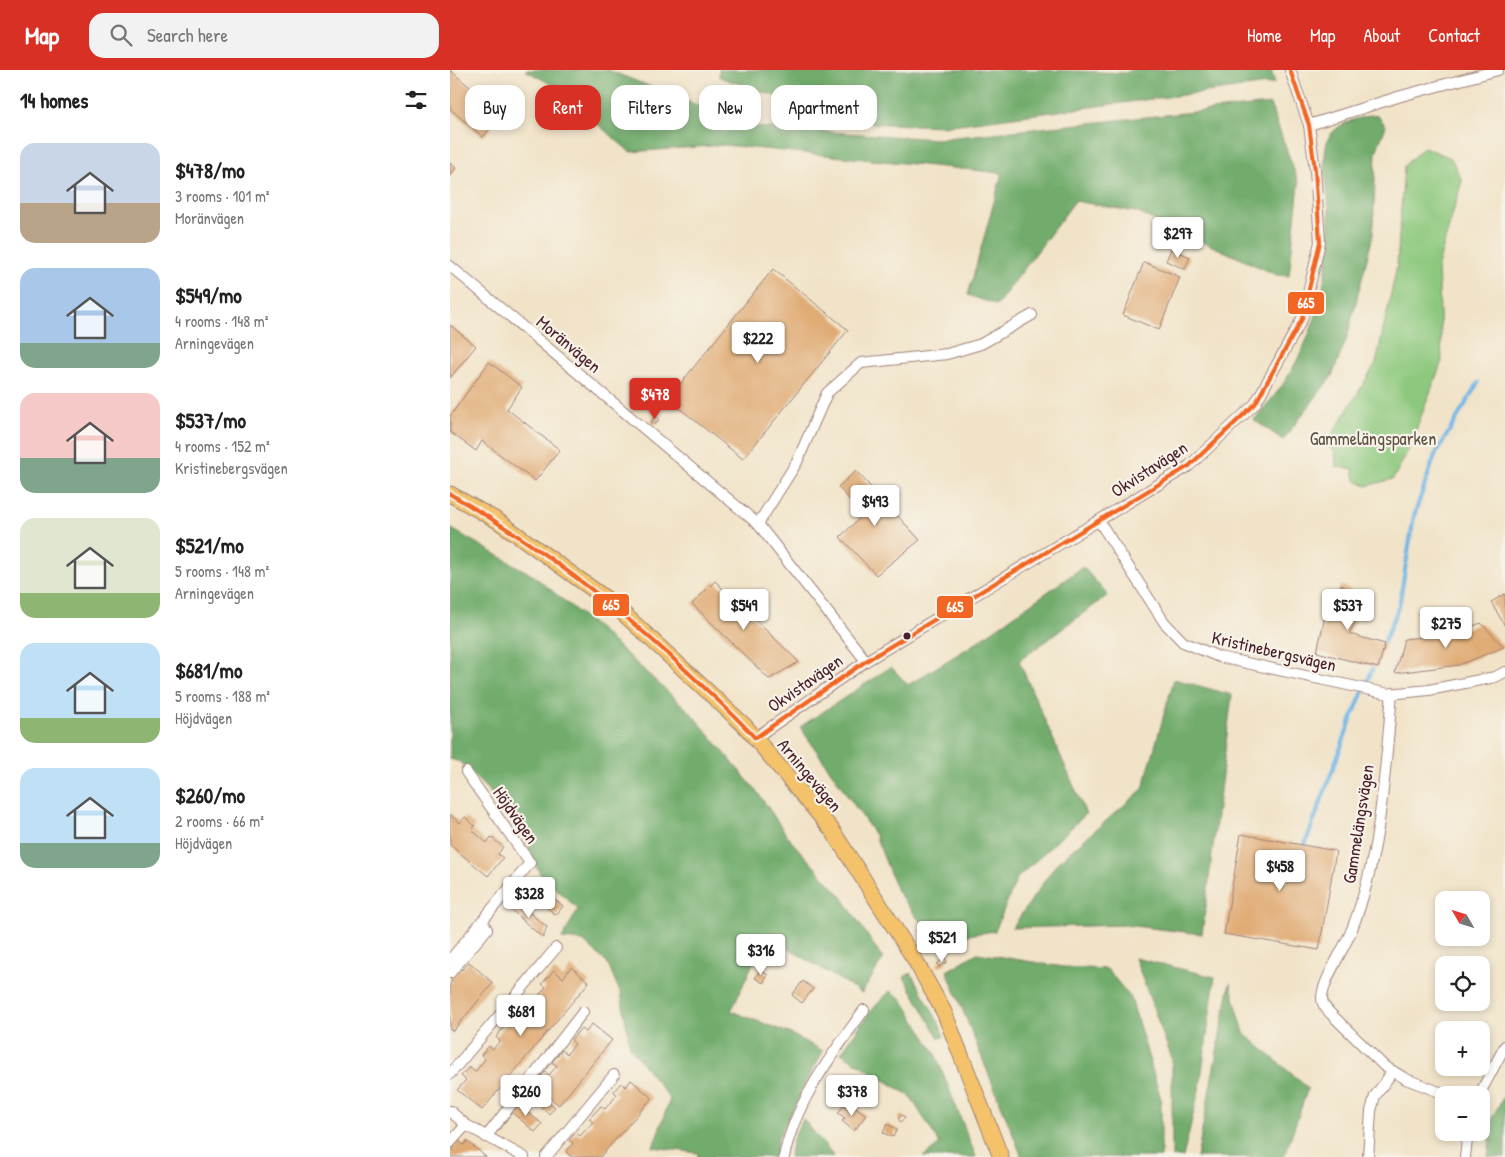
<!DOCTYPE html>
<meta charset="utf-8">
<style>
body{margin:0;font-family:"Patrick Hand",sans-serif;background:#f2f2f2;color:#222;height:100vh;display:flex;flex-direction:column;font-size:19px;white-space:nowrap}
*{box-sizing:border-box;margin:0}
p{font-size:16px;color:#767676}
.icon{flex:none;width:28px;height:28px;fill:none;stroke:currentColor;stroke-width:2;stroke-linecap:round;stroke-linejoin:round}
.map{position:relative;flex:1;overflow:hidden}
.sheet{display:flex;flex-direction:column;background:#fff;width:450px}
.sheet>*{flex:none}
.hud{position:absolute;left:15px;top:15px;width:475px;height:45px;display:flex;gap:10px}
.needle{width:32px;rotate:309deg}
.tools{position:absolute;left:985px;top:821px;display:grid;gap:10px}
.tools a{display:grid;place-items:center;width:55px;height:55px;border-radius:10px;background:#fff;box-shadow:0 2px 8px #0003;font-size:25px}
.price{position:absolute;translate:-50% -42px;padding:0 11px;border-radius:5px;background:#fff;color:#222;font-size:16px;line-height:32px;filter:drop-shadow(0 1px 2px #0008)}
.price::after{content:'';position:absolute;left:50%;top:30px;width:15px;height:11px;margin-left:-8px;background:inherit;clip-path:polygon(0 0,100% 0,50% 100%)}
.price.current{background:#d93025;color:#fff}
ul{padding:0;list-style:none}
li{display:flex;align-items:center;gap:15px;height:125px;padding:0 20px}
li span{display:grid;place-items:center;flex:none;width:140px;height:100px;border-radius:15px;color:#555}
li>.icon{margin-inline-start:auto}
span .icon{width:60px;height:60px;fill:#fffc;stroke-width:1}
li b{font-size:21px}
h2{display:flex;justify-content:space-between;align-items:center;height:60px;padding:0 20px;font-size:21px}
.tag{padding:0 18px;border-radius:15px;background:#fff;box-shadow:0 2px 8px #0003;font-size:18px;line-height:45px}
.tag.current{background:#d93025;color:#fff}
header{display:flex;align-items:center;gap:30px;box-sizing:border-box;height:70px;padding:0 25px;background:#d93025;color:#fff}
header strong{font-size:24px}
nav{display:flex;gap:28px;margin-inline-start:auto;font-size:18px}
.search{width:350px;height:45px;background:#f2f2f2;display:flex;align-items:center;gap:12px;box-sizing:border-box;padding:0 18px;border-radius:15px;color:#767676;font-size:19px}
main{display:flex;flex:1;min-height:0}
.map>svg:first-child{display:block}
.green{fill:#8cc87d;stroke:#6b7454}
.forest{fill:#71ac6c;stroke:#5e664c}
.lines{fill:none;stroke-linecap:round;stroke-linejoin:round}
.stream{stroke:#70b6e7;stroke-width:4}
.building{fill:#e0ab74}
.minor-casing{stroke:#9e817a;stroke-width:12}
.primary-casing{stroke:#9e817a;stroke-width:17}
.minor{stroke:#fff;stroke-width:10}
.primary{stroke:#f3c26a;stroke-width:15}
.bus-1-casing{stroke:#f7f3e8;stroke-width:8}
.bus-1{stroke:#f26522;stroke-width:4}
.bus-dot{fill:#4a1f2b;stroke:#f7f3e8;stroke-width:2}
.labels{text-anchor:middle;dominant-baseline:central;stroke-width:4.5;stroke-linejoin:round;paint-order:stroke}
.street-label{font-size:18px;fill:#4a1f2b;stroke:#f7f3e8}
.park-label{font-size:18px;fill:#5e5244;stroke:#f7f3e8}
.line-badge{stroke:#f7f3e8;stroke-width:2}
.badge-label{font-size:14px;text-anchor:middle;font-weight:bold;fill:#fff}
</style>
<header>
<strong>Map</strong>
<div class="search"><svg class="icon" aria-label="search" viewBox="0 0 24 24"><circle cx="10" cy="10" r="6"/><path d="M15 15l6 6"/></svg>Search here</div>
<nav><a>Home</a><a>Map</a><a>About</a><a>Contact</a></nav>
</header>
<main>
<section class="sheet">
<h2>14 homes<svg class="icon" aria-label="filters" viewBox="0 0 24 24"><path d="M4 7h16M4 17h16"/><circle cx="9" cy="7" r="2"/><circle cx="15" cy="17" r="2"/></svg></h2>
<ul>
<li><span style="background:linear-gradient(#c9d6e8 60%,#b9a48a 0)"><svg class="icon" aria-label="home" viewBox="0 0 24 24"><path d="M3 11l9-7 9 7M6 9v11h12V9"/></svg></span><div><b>$478/mo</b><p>3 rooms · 101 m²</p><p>Moränvägen</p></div></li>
<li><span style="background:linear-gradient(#a9c7e8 75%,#7fa58c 0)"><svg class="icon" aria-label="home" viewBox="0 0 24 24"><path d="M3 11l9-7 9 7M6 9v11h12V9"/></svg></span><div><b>$549/mo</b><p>4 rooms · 148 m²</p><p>Arningevägen</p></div></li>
<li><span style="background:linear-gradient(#f6c9c9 65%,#7fa58c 0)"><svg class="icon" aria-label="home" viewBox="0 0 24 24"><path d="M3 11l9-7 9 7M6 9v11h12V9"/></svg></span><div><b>$537/mo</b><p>4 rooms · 152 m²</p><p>Kristinebergsvägen</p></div></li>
<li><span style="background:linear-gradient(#dfe7d0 75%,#8fb573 0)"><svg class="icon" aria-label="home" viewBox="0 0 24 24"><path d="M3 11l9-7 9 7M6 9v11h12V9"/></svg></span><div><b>$521/mo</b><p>5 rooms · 148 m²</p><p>Arningevägen</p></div></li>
<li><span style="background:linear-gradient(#bfe0f5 75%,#8fb573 0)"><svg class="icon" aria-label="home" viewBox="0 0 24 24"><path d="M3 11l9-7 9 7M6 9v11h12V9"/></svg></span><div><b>$681/mo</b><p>5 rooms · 188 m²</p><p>Höjdvägen</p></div></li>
<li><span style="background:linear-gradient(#bfe0f5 75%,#7fa58c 0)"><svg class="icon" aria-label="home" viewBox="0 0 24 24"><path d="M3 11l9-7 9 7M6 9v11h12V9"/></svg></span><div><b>$260/mo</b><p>2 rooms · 66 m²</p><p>Höjdvägen</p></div></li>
</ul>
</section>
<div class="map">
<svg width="1055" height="1087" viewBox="0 0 1055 1087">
<rect width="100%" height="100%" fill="#f7f3e8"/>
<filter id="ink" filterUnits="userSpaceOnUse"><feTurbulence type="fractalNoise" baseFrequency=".02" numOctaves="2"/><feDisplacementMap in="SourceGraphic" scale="10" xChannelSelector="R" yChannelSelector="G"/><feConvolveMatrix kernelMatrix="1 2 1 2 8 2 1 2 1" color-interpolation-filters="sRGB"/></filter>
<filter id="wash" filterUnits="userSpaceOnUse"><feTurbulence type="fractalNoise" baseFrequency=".0096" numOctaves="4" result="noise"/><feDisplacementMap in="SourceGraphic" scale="20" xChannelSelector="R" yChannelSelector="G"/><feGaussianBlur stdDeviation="1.12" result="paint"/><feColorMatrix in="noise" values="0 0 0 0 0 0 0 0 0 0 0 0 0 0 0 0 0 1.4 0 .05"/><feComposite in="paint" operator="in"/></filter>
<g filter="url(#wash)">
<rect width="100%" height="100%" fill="#f1e3c8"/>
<path class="green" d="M 974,77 L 1001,88 L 1012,111 L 988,195 L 992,291 L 958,381 L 943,409 L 916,416 L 905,410 L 903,399 L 886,397 L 885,381 L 876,375 L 926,293 L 947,196 L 954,96 Z"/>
<g class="forest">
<path d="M 75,0 L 158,0 L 303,57 L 487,69 L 820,34 L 849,114 L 839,206 L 827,205 L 686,142 L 625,131 L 547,235 L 518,225 L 552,103 L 274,75 L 180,82 L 101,14 Z"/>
<path d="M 269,0 L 593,0 L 676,3 L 680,0 L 821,0 L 825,13 L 494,56 L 406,53 L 269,7 Z"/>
<path d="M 920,45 L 928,46 L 936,56 L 926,82 L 923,165 L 897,268 L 882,306 L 833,370 L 804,350 C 815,336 828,323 837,308 C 869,256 880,204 879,144 C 879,122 871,94 877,72 C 882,55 905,49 920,45 Z"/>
<path d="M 0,458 L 84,506 L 150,560 L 241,643 L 308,723 L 341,771 L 392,827 L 433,889 L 412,923 L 316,865 L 281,941 L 339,963 L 373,981 L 328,1068 L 325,1087 L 248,1087 L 248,1083 L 203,1077 L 220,1029 L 180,977 L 171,924 L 157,893 L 133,871 L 112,869 L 128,839 L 90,804 L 67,749 L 10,692 L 0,689 Z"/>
<path d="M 633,497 L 658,525 L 569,591 L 636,744 L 567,808 L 545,861 L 484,870 L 447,821 L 425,765 L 350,657 L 441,597 L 458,615 L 521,576 Z"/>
<path d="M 724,609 L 782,625 L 752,864 L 675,855 L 562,858 L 607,793 L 693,719 Z"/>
<path d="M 527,883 L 614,897 L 657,899 L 681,928 L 711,1029 L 711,1087 L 572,1087 L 497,901 Z"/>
<path d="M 685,888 L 765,907 L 750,1016 L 733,1087 L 722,1087 L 722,989 Z"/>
<path d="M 461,903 L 489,953 L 494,967 L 489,968 L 454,907 Z"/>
<path d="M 780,913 L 794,963 L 858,1018 L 834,1087 L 747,1087 Z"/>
<path d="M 440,921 L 452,929 L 485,983 L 526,1087 L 473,1087 L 490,1074 L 460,1026 L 391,983 L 419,943 Z"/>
<path d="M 1055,1024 L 1055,1087 L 1038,1087 L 1042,1048 Z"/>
<path d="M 353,1049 L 384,1087 L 339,1087 L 343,1069 Z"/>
</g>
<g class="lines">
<g class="stream">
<path d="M 932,577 L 949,536 L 964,446 L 985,385 L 1028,313"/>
<path d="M 853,780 L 901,650 L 925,593"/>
</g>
</g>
<g id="blocks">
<g class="building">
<path d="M 0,0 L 52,45 L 33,67 L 0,39 Z"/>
<path d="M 0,93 L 6,98 L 0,106 Z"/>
<path d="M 721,179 L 740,187 L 735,199 L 716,191 Z"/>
<path d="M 694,192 L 730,207 L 709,260 L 673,245 Z"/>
<path d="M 323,199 L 398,260 L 293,389 L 218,329 Z"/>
<path d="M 0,255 L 26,276 L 0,308 Z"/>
<path d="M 39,292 L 72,317 L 57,339 L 110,380 L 85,411 L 32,371 L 26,381 L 0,362 L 0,346 Z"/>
<path d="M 205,346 L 209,349 L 205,355 L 201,352 Z"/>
<path d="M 406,401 L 470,470 L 426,505 L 390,467 L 413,445 L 388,417 Z"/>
<path d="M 265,511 L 349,592 L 319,609 L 242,534 Z"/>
<path d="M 891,515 L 918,529 L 899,564 L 935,574 L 928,598 L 867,582 L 875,546 Z"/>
<path d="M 1055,524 L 1055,556 L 1041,532 Z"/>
<path d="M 1031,553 L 1054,577 L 1009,595 L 945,603 L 954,569 L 1002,564 Z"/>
<path d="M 0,744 L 10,753 L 15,747 L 25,756 L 22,760 L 37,773 L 41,767 L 53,777 L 48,784 L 53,788 L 38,806 L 0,775 Z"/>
<path d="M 791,764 L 886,781 L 869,880 L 774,864 Z"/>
<path d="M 81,811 L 113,836 L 106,845 L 74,820 Z"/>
<path d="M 65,831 L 97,857 L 93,868 L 59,838 Z"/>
<path d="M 495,888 L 497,892 L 489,897 L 487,894 Z"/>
<path d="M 19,892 L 43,913 L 3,961 L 0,959 L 0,914 L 2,911 L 0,907 L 9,898 L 12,900 Z"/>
<path d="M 121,897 L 139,912 L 32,1040 L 7,1020 L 16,1010 L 11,1006 L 19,997 L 25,1002 L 35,989 L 31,985 L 39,976 L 43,979 L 50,971 L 46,967 L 58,952 L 63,956 L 74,943 L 70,939 L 81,927 L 85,930 L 96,917 L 92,914 L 104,900 L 113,908 Z"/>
<path d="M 310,900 L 318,905 L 313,913 L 305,908 Z"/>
<path d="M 353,911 L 363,919 L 352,933 L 342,925 Z"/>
<path d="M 142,954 L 162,970 L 109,1035 L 89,1019 L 93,1014 L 88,1010 L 95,1002 L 99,1005 L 107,996 L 102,992 L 112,980 L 117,984 L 125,974 L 121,970 L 131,958 L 136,962 Z"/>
<path d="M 181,1010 L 202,1028 L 150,1087 L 122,1087 L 116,1082 L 123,1073 L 119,1070 L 126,1063 L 130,1066 L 143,1052 L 139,1049 L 151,1036 L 155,1039 L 167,1025 L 164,1021 L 171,1013 L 176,1017 Z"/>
<path d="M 84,1018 L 105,1037 L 99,1044 L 78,1026 Z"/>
<path d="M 66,1032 L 92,1054 L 85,1062 L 59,1040 Z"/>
<path d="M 394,1035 L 400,1040 L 403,1035 L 416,1045 L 404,1061 L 392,1051 L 395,1048 L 388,1043 Z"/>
<path d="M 452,1045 L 455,1047 L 451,1052 L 448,1049 Z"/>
<path d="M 437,1054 L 447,1059 L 443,1067 L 433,1063 Z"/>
<path d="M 9,1071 L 14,1075 L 17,1071 L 36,1087 L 0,1087 L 0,1083 Z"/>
</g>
</g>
</g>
<g filter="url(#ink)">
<use href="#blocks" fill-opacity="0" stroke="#9e817a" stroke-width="1"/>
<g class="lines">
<g class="minor-casing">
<g id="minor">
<path d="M 859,55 L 951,26 L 1048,0"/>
<path d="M 0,196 L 308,454 L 416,591"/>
<path d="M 649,451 L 714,552 L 733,572 L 769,587 L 939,624 L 979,620 L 1045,607 L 1055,602"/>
<path d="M 308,454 L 347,392 L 377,323 L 411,293 L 497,284 L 531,274 L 582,245"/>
<path d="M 942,623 C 935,701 931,785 902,859 C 896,876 872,911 872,928 C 872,935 877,940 881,944 L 934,996 L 956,1009 L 997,1025"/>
<path d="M 305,668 L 416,591 L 739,396 L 805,334 L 852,249 L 870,172 L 865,100 L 859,55 L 840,0"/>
<path d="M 0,890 L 80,793 L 16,702"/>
<path d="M 0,903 L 37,859 L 32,851"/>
<path d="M 0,1004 L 106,878"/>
<path d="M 1029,1025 L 1055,976"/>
<path d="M 0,1041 L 16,1055 L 74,1087"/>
<path d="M 36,1067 L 133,942"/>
<path d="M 0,1073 L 16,1055"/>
<path d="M 96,1087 L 164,1005"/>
<path d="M 334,1087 C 345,1032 382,985 414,940"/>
<path d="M 918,1087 L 921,1041 L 925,1026 L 943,1001"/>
<path d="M 1015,1087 L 1018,1062"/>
</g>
</g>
<g class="primary-casing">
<path id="primary" d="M 0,424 L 48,451 L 162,533 L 295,656 L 382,760 L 465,890 L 494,942 L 551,1087"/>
</g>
<use href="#minor" class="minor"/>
<use href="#primary" class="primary"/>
<g class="bus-1-casing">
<g id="bus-1">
<path d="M 0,424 C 89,475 168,536 243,607 C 264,627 286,646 305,668"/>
<path d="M 305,668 L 416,591 L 739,396 L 805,334 L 852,249 L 870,172 L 865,100 L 859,55 L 840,0"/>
</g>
</g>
<use href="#bus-1" class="bus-1"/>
</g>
</g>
<circle class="bus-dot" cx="457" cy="566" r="4.5"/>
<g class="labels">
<g class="street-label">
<text transform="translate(119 274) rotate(40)">Moränvägen</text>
<text transform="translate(699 399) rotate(-33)">Okvistavägen</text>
<text transform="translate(824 581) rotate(13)">Kristinebergsvägen</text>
<text transform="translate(355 613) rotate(-35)">Okvistavägen</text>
<text transform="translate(360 705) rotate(50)">Arningevägen</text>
<text transform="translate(66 745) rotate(55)">Höjdvägen</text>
<text transform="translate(908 754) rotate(-81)">Gammelängsvägen</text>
</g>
<g class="park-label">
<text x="923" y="368">Gammelängsparken</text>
</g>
</g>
<g class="line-badge">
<rect x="837" y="221" width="38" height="24" rx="5" fill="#f26522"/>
<rect x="142" y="523" width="38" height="24" rx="5" fill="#f26522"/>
<rect x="486" y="525" width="38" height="24" rx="5" fill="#f26522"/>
</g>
<g class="badge-label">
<text x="856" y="238">665</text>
<text x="161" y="540">665</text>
<text x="505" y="542">665</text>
</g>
</svg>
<div class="tools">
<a><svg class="needle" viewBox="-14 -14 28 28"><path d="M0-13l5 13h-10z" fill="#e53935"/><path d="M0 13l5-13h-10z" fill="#767676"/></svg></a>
<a><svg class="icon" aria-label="locate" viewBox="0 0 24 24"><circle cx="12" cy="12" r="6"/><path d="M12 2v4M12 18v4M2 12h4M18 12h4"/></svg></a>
<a>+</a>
<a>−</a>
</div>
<b class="price" style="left:728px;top:189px">$297</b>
<b class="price" style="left:308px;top:294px">$222</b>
<b class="price current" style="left:205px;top:350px">$478</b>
<b class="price" style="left:425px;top:457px">$493</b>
<b class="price" style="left:294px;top:561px">$549</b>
<b class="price" style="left:898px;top:561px">$537</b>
<b class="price" style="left:996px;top:579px">$275</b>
<b class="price" style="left:830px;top:822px">$458</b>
<b class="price" style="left:79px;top:849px">$328</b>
<b class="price" style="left:492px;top:893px">$521</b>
<b class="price" style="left:311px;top:906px">$316</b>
<b class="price" style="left:71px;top:967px">$681</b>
<b class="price" style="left:76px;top:1047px">$260</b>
<b class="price" style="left:402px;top:1047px">$378</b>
<div class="hud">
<a class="tag">Buy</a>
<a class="tag current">Rent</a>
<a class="tag">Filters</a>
<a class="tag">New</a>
<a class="tag">Apartment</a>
</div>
</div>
</main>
